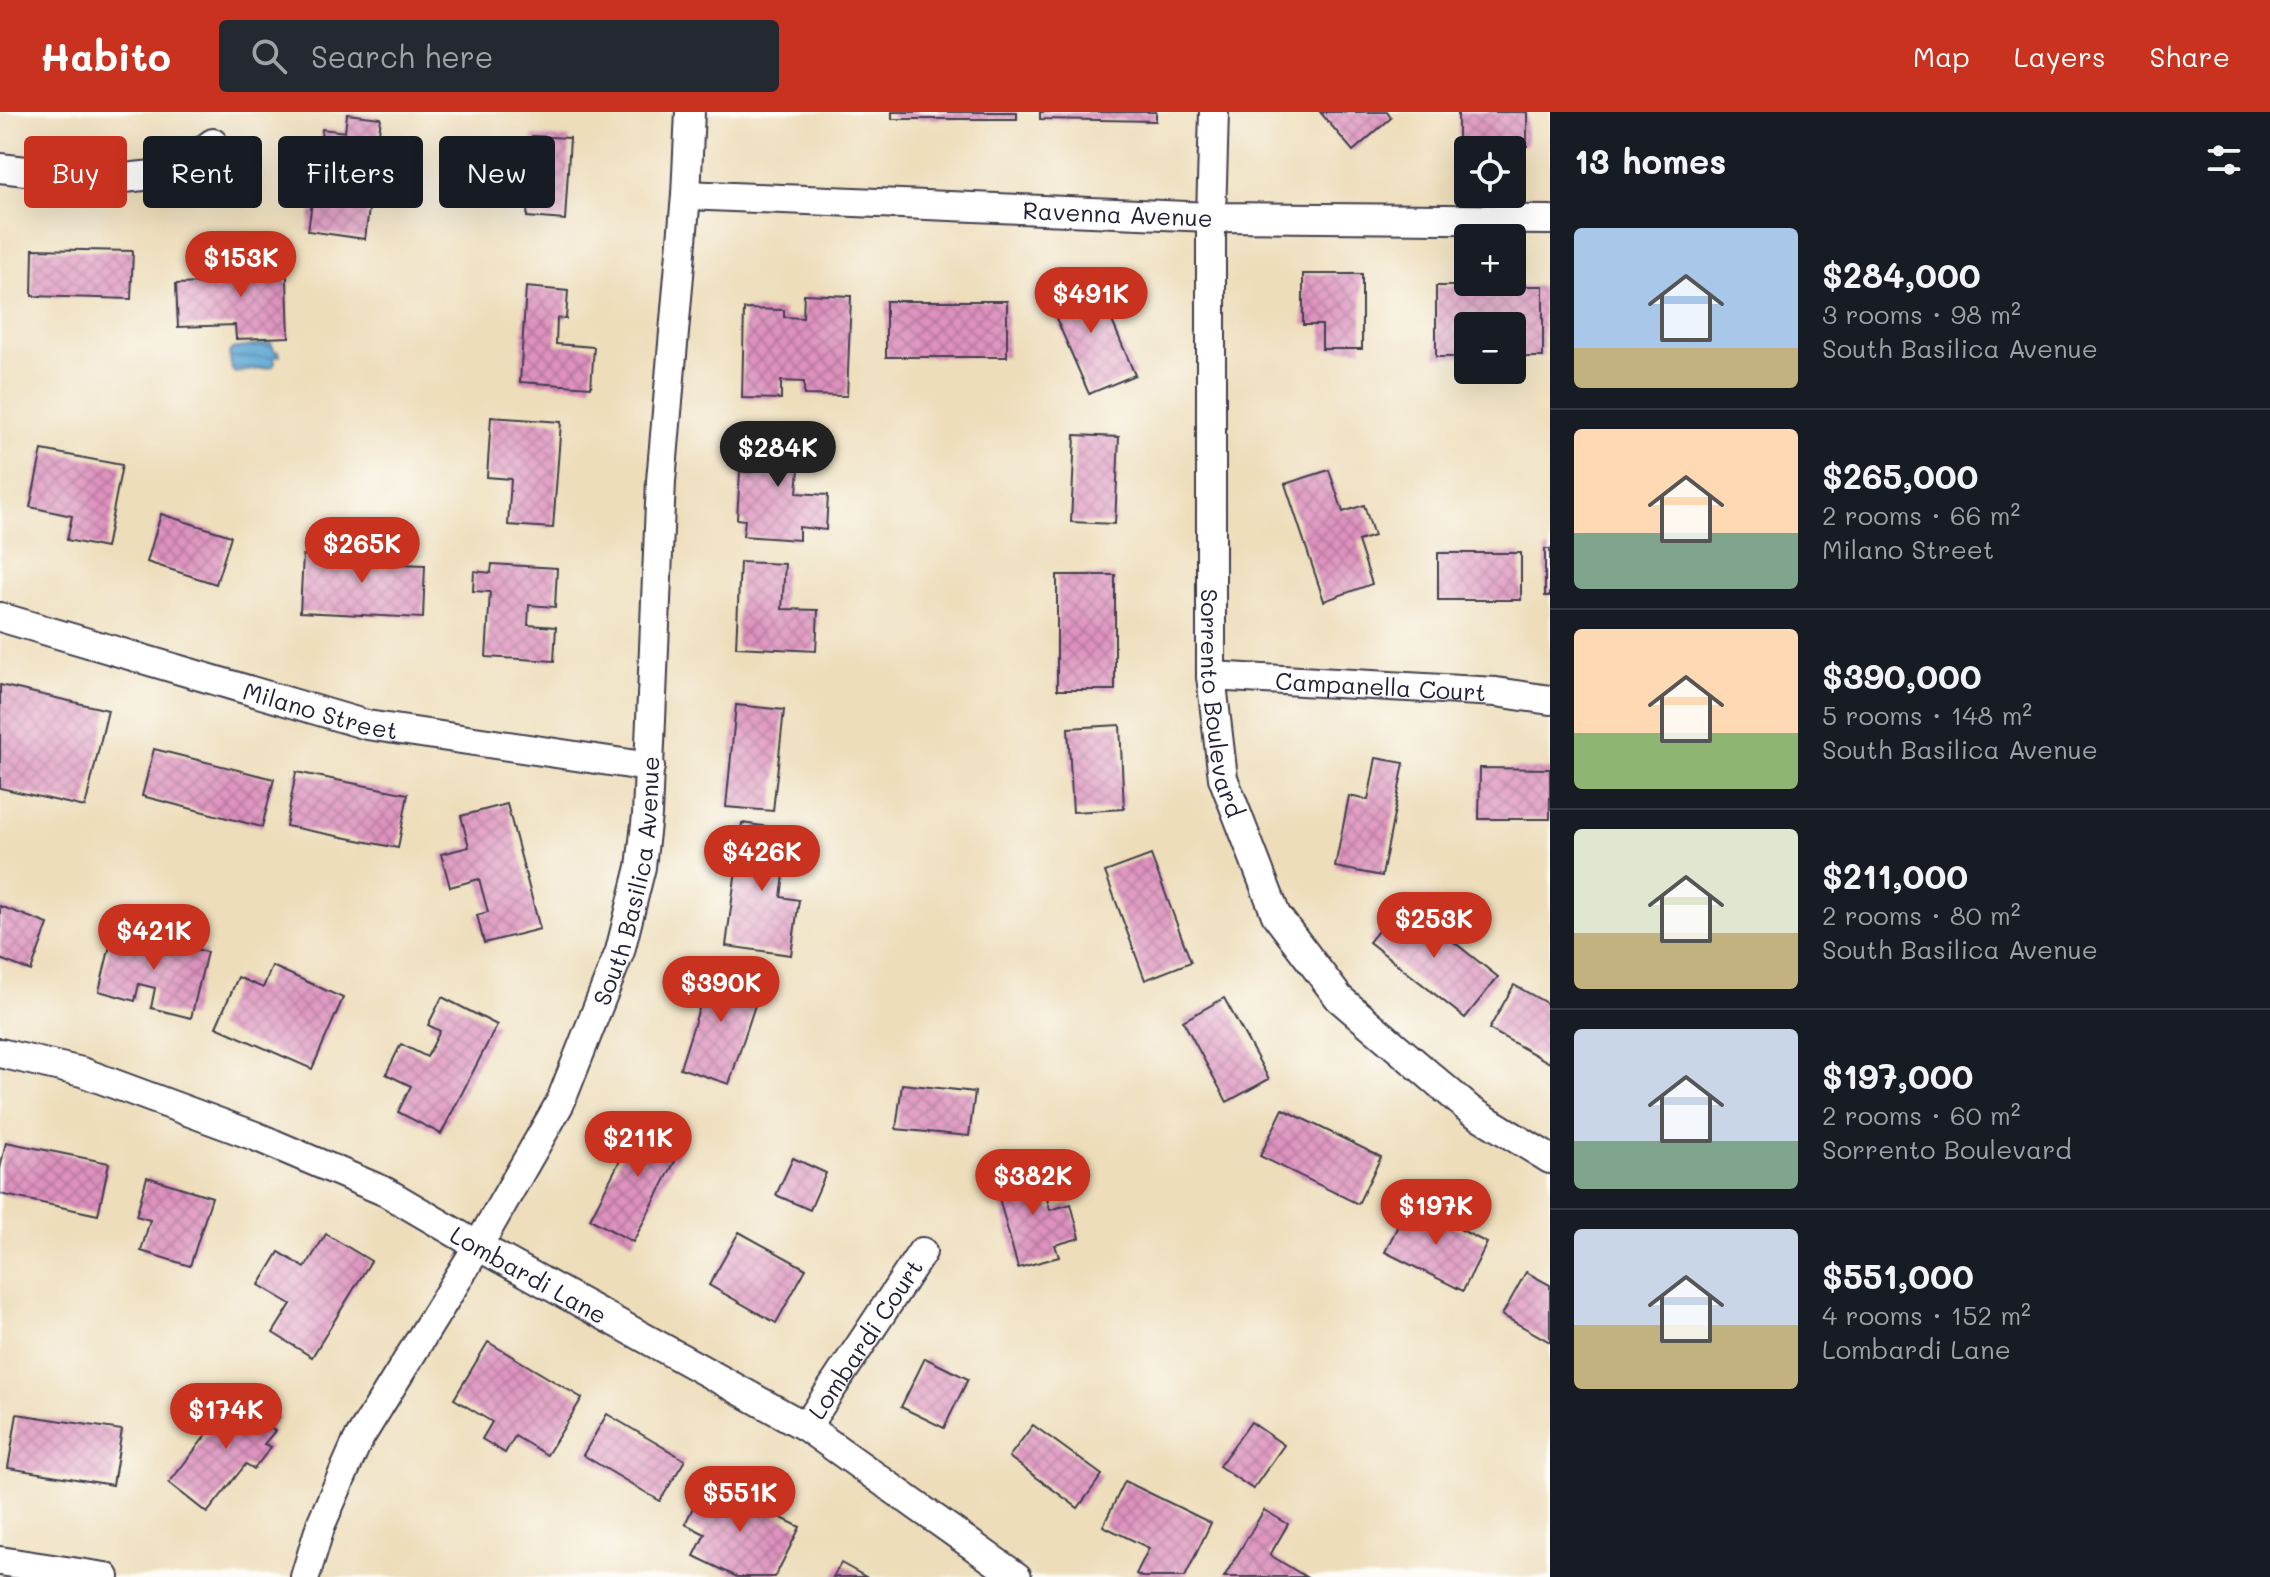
<!DOCTYPE html>
<meta charset="utf-8">
<style>
body{margin:0;font-family:Mali,sans-serif;background:#242831;color:#f1f3f6;height:100vh;display:flex;flex-direction:column;font-size:30px;white-space:nowrap}
*{box-sizing:border-box;margin:0}
p{font-size:26px;color:#9ea1a6}
.icon{flex:none;width:44px;height:44px;fill:none;stroke:currentColor;stroke-width:2;stroke-linecap:round;stroke-linejoin:round}
.map{position:relative;flex:1;overflow:hidden}
.side{display:flex;flex-direction:column;background:#171b24;width:720px}
.side>*{flex:none}
.guide{position:absolute;left:24px;top:24px;width:760px;height:72px;display:flex;gap:16px}
.buttons{position:absolute;left:1454px;top:24px;display:grid;gap:16px}
.buttons a{display:grid;place-items:center;width:72px;height:72px;border-radius:8px;background:#171b24;box-shadow:0 8px 32px #0002;font-size:40px}
.price{position:absolute;translate:-50% -68px;padding:0 18px;border-radius:28px;background:#c8321e;color:#fff;font-size:26px;line-height:52px;filter:drop-shadow(0 2px 4px #0008)}
.price::after{content:'';position:absolute;left:50%;top:48px;width:24px;height:18px;margin-left:-12px;background:inherit;clip-path:polygon(0 0,100% 0,50% 100%)}
.price.current{background:#222;color:#fff}
ul{padding:0;list-style:none}
li{display:flex;align-items:center;gap:24px;height:200px;padding:0 24px}
li+li{border-top:2px solid #363941}
li span{display:grid;place-items:center;flex:none;width:224px;height:160px;border-radius:8px;color:#555}
li>.icon{margin-inline-start:auto}
span .icon{width:96px;height:96px;fill:#fffc;stroke-width:1}
li b{font-size:34px}
h2{display:flex;justify-content:space-between;align-items:center;height:96px;padding:0 24px;font-size:34px}
.tag{padding:0 28px;border-radius:8px;background:#171b24;box-shadow:0 8px 32px #0002;font-size:28px;line-height:72px}
.tag.current{background:#c8321e;color:#fff}
header{display:flex;align-items:center;gap:48px;box-sizing:border-box;height:112px;padding:0 40px;background:#c8321e;color:#fff}
header strong{font-size:38px}
nav{display:flex;gap:44px;margin-inline-start:auto;font-size:28px}
.search{width:560px;height:72px;background:#242831;display:flex;align-items:center;gap:20px;box-sizing:border-box;padding:0 28px;border-radius:8px;color:#9ea1a6;font-size:30px}
main{display:flex;flex:1;min-height:0}
.map>svg:first-child{display:block}
.water{fill:url(#water-rules);stroke:#3e6487;stroke-width:2}
.building{fill:url(#building-cross-hatch)}
.lines{fill:none;stroke-linecap:round;stroke-linejoin:round}
.street-casing{stroke:#403e4e;stroke-width:32}
.street{stroke:#fff;stroke-width:28}
.labels{text-anchor:middle;dominant-baseline:central;stroke-width:8;stroke-linejoin:round;paint-order:stroke}
.street-label{font-size:24px;fill:#22223b;stroke:#fdfcf7}
</style>
<header>
<strong>Habito</strong>
<div class="search"><svg class="icon" aria-label="search" viewBox="0 0 24 24"><circle cx="10" cy="10" r="6"/><path d="M15 15l6 6"/></svg>Search here</div>
<nav><a>Map</a><a>Layers</a><a>Share</a></nav>
</header>
<main>
<div class="map">
<svg width="1550" height="1465" viewBox="0 0 1550 1465">
<defs>
<pattern id="water-rules" width="6" height="5" patternUnits="userSpaceOnUse" patternTransform="scale(2)"><rect width="6" height="5" fill="#5ba6d3"/><path d="M0 2.5h6" fill="none" stroke="#4b87ac"/></pattern>
<pattern id="building-cross-hatch" width="8" height="8" patternUnits="userSpaceOnUse" patternTransform="scale(2)"><rect width="8" height="8" fill="#de92be"/><path d="M0 0l8 8M0 8l8-8" fill="none" stroke="#b4779c"/></pattern>
</defs>
<rect width="100%" height="100%" fill="#fdfcf7"/>
<filter id="ink" filterUnits="userSpaceOnUse"><feTurbulence type="fractalNoise" baseFrequency=".0125" numOctaves="2"/><feDisplacementMap in="SourceGraphic" scale="16" xChannelSelector="R" yChannelSelector="G"/><feConvolveMatrix kernelMatrix="1 2 1 2 8 2 1 2 1" color-interpolation-filters="sRGB"/></filter>
<filter id="wash" filterUnits="userSpaceOnUse"><feTurbulence type="fractalNoise" baseFrequency=".006" numOctaves="4" result="noise"/><feDisplacementMap in="SourceGraphic" scale="32" xChannelSelector="R" yChannelSelector="G"/><feGaussianBlur stdDeviation="1.8" result="paint"/><feColorMatrix in="noise" values="0 0 0 0 0 0 0 0 0 0 0 0 0 0 0 0 0 1.4 0 .05"/><feComposite in="paint" operator="in"/></filter>
<g filter="url(#wash)">
<rect width="100%" height="100%" fill="#edddba"/>
<path class="water" d="M 271,231 L 275,240 L 279,239 L 280,244 L 274,245 L 275,251 L 272,255 L 235,261 L 232,258 L 229,241 L 232,237 Z"/>
<g id="blocks">
<g class="building">
<rect x="892" y="0" width="125" height="7"/>
<path d="M 1040,0 L 1156,0 L 1156,9 L 1040,7 Z"/>
<path d="M 1320,0 L 1387,0 L 1391,6 L 1353,39 Z"/>
<rect x="1458" y="0" width="69" height="34"/>
<path d="M 347,2 L 381,6 L 365,127 L 308,119 L 322,17 L 345,20 Z"/>
<path d="M 532,24 L 570,26 L 565,108 L 527,105 Z"/>
<path d="M 33,137 L 133,139 L 131,187 L 32,184 Z"/>
<path d="M 286,140 L 289,225 L 236,227 L 235,213 L 178,215 L 176,172 L 234,170 L 233,142 Z"/>
<path d="M 1303,162 L 1362,162 L 1362,237 L 1322,237 L 1322,213 L 1303,213 Z"/>
<path d="M 1093,164 L 1135,263 L 1089,282 L 1046,183 Z"/>
<path d="M 1436,174 L 1543,174 L 1543,245 L 1512,245 L 1512,214 L 1468,214 L 1468,245 L 1436,245 Z"/>
<path d="M 526,175 L 568,179 L 566,207 L 557,206 L 556,232 L 594,235 L 591,275 L 520,270 Z"/>
<path d="M 804,182 L 851,184 L 847,284 L 804,283 L 804,270 L 781,269 L 781,287 L 742,286 L 744,197 L 784,198 L 784,205 L 803,206 Z"/>
<rect x="886" y="189" width="121" height="56"/>
<path d="M 491,305 L 561,310 L 553,416 L 508,413 L 511,367 L 487,365 Z"/>
<path d="M 754,315 L 802,319 L 797,381 L 828,383 L 826,418 L 799,415 L 799,428 L 743,424 L 745,408 L 737,407 L 740,359 L 751,360 Z"/>
<path d="M 1075,323 L 1119,325 L 1115,412 L 1071,410 Z"/>
<path d="M 42,338 L 122,353 L 106,436 L 67,428 L 72,404 L 30,395 Z"/>
<path d="M 1329,358 L 1343,400 L 1364,393 L 1374,424 L 1358,429 L 1372,472 L 1324,489 L 1285,372 Z"/>
<path d="M 161,402 L 231,424 L 216,472 L 147,450 Z"/>
<path d="M 352,424 L 376,425 L 374,451 L 425,453 L 423,506 L 300,500 L 303,443 L 351,446 Z"/>
<rect x="1545" y="437" width="5" height="47"/>
<rect x="1438" y="441" width="83" height="47"/>
<path d="M 740,450 L 785,452 L 782,497 L 818,498 L 816,539 L 736,535 Z"/>
<path d="M 492,452 L 557,456 L 555,495 L 529,493 L 528,513 L 556,515 L 554,549 L 486,545 L 490,480 L 473,479 L 474,459 L 491,461 Z"/>
<rect x="1057" y="463" width="58" height="115"/>
<path d="M 0,573 L 108,598 L 85,695 L 0,676 Z"/>
<path d="M 736,593 L 784,598 L 773,699 L 726,695 Z"/>
<path d="M 1120,613 L 1124,697 L 1073,700 L 1068,616 Z"/>
<path d="M 154,637 L 274,667 L 262,715 L 142,684 Z"/>
<path d="M 1376,646 L 1404,651 L 1382,764 L 1335,755 L 1349,684 L 1368,688 Z"/>
<path d="M 1480,656 L 1550,657 L 1550,707 L 1479,707 Z"/>
<path d="M 296,660 L 408,682 L 398,736 L 286,714 Z"/>
<path d="M 507,692 L 540,817 L 484,831 L 477,803 L 488,800 L 479,767 L 450,775 L 441,742 L 469,735 L 461,704 Z"/>
<path d="M 742,711 L 790,718 L 781,785 L 799,788 L 791,843 L 726,834 Z"/>
<path d="M 1151,743 L 1191,850 L 1145,868 L 1105,760 Z"/>
<path d="M 1402,789 L 1498,865 L 1465,906 L 1369,830 Z"/>
<path d="M 0,794 L 48,812 L 31,859 L 0,847 Z"/>
<path d="M 114,817 L 207,840 L 191,906 L 151,896 L 155,876 L 139,872 L 135,889 L 99,879 Z"/>
<path d="M 713,853 L 763,869 L 729,972 L 680,956 Z"/>
<path d="M 272,854 L 343,886 L 312,957 L 216,915 L 238,865 L 263,876 Z"/>
<path d="M 1514,873 L 1550,893 L 1550,951 L 1489,917 Z"/>
<path d="M 442,885 L 497,913 L 441,1022 L 398,1000 L 411,974 L 386,962 L 401,932 L 427,945 L 440,919 L 428,913 Z"/>
<path d="M 1224,886 L 1269,967 L 1227,990 L 1183,909 Z"/>
<path d="M 902,972 L 975,980 L 969,1024 L 896,1017 Z"/>
<path d="M 1283,997 L 1381,1045 L 1358,1092 L 1260,1044 Z"/>
<path d="M 642,1005 L 686,1028 L 633,1130 L 590,1107 Z"/>
<path d="M 6,1030 L 109,1051 L 98,1103 L 0,1082 L 0,1057 Z"/>
<path d="M 793,1046 L 826,1061 L 810,1098 L 776,1083 Z"/>
<path d="M 1038,1052 L 1050,1098 L 1071,1092 L 1080,1126 L 1055,1133 L 1059,1145 L 1018,1156 L 993,1064 Z"/>
<path d="M 147,1065 L 212,1085 L 190,1154 L 141,1139 L 150,1108 L 136,1104 Z"/>
<path d="M 1409,1091 L 1487,1131 L 1463,1179 L 1385,1140 Z"/>
<path d="M 739,1120 L 806,1157 L 776,1211 L 709,1173 Z"/>
<path d="M 326,1122 L 371,1149 L 312,1245 L 273,1221 L 291,1192 L 259,1173 L 279,1140 L 305,1156 Z"/>
<path d="M 1526,1160 L 1550,1173 L 1550,1230 L 1502,1203 Z"/>
<path d="M 488,1230 L 582,1286 L 547,1343 L 515,1324 L 505,1341 L 482,1327 L 492,1310 L 454,1287 Z"/>
<path d="M 925,1246 L 968,1267 L 944,1316 L 901,1295 Z"/>
<path d="M 242,1277 L 279,1305 L 270,1316 L 275,1319 L 264,1332 L 271,1335 L 254,1357 L 246,1352 L 207,1401 L 169,1371 Z"/>
<path d="M 17,1302 L 122,1318 L 113,1373 L 8,1356 Z"/>
<path d="M 607,1302 L 685,1348 L 660,1389 L 583,1343 Z"/>
<path d="M 1251,1310 L 1284,1333 L 1253,1377 L 1219,1354 Z"/>
<path d="M 1033,1313 L 1102,1363 L 1078,1396 L 1009,1345 Z"/>
<path d="M 706,1369 L 800,1415 L 775,1465 L 737,1465 L 694,1444 L 705,1422 L 685,1412 Z"/>
<path d="M 1125,1369 L 1211,1411 L 1185,1465 L 1142,1465 L 1136,1462 L 1149,1436 L 1103,1414 Z"/>
<path d="M 1264,1398 L 1288,1412 L 1270,1443 L 1306,1465 L 1224,1465 Z"/>
<path d="M 841,1451 L 866,1465 L 833,1465 Z"/>
</g>
</g>
</g>
<g filter="url(#ink)">
<use href="#blocks" fill-opacity="0" stroke="#403e4e" stroke-width="2"/>
<g class="lines">
<g class="street-casing">
<g id="street">
<path id="s1" d="M 1214,0 L 1211,105 L 1211,564 L 1223,666 L 1276,803 L 1339,886 L 1470,998 L 1550,1047"/>
<path d="M 0,56 L 105,68 L 172,61 L 213,31"/>
<path id="s2" d="M 686,83 L 1211,105 L 1550,108"/>
<path id="s3" d="M 0,505 L 367,613 L 650,655"/>
<path id="s4" d="M 1211,564 L 1496,580 L 1550,588"/>
<path id="s5" d="M 0,941 L 82,960 L 255,1024 L 386,1080 L 478,1134 L 806,1315 L 1017,1465"/>
<path id="s6" d="M 806,1315 L 922,1140"/>
<path d="M 0,1449 L 105,1465"/>
<path id="s7" d="M 305,1465 L 321,1412 L 357,1330 L 478,1134 L 560,991 L 620,839 L 641,755 L 647,703 L 661,369 L 686,83 L 690,0"/>
</g>
</g>
<use href="#street" class="street"/>
</g>
</g>
<g class="labels">
<g class="street-label">
<text stroke="none"><textPath href="#s2" startOffset="432">Ravenna Avenue</textPath></text>
<text stroke="none"><textPath href="#s4" startOffset="170">Campanella Court</textPath></text>
<text stroke="none"><textPath href="#s1" startOffset="592">Sorrento Boulevard</textPath></text>
<text stroke="none"><textPath href="#s3" startOffset="334">Milano Street</textPath></text>
<text stroke="none"><textPath href="#s7" startOffset="774">South Basilica Avenue</textPath></text>
<text stroke="none"><textPath href="#s5" startOffset="576">Lombardi Lane</textPath></text>
<text stroke="none"><textPath href="#s6" startOffset="106">Lombardi Court</textPath></text>
</g>
</g>
</svg>
<div class="buttons">
<a><svg class="icon" aria-label="locate" viewBox="0 0 24 24"><circle cx="12" cy="12" r="6"/><path d="M12 2v4M12 18v4M2 12h4M18 12h4"/></svg></a>
<a>+</a>
<a>−</a>
</div>
<b class="price" style="left:241px;top:187px">$153K</b>
<b class="price" style="left:1091px;top:223px">$491K</b>
<b class="price current" style="left:778px;top:377px">$284K</b>
<b class="price" style="left:362px;top:473px">$265K</b>
<b class="price" style="left:762px;top:781px">$426K</b>
<b class="price" style="left:1434px;top:848px">$253K</b>
<b class="price" style="left:154px;top:860px">$421K</b>
<b class="price" style="left:721px;top:912px">$390K</b>
<b class="price" style="left:638px;top:1067px">$211K</b>
<b class="price" style="left:1033px;top:1105px">$382K</b>
<b class="price" style="left:1436px;top:1135px">$197K</b>
<b class="price" style="left:226px;top:1339px">$174K</b>
<b class="price" style="left:740px;top:1422px">$551K</b>
<div class="guide">
<a class="tag current">Buy</a>
<a class="tag">Rent</a>
<a class="tag">Filters</a>
<a class="tag">New</a>
</div>
</div>
<section class="side">
<h2>13 homes<svg class="icon" aria-label="filters" viewBox="0 0 24 24"><path d="M4 7h16M4 17h16"/><circle cx="9" cy="7" r="2"/><circle cx="15" cy="17" r="2"/></svg></h2>
<ul>
<li><span style="background:linear-gradient(#a9c7e8 75%,#c2b280 0)"><svg class="icon" aria-label="home" viewBox="0 0 24 24"><path d="M3 11l9-7 9 7M6 9v11h12V9"/></svg></span><div><b>$284,000</b><p>3 rooms · 98 m²</p><p>South Basilica Avenue</p></div></li>
<li><span style="background:linear-gradient(#ffd9b3 65%,#7fa58c 0)"><svg class="icon" aria-label="home" viewBox="0 0 24 24"><path d="M3 11l9-7 9 7M6 9v11h12V9"/></svg></span><div><b>$265,000</b><p>2 rooms · 66 m²</p><p>Milano Street</p></div></li>
<li><span style="background:linear-gradient(#ffd9b3 65%,#8fb573 0)"><svg class="icon" aria-label="home" viewBox="0 0 24 24"><path d="M3 11l9-7 9 7M6 9v11h12V9"/></svg></span><div><b>$390,000</b><p>5 rooms · 148 m²</p><p>South Basilica Avenue</p></div></li>
<li><span style="background:linear-gradient(#dfe7d0 65%,#c2b280 0)"><svg class="icon" aria-label="home" viewBox="0 0 24 24"><path d="M3 11l9-7 9 7M6 9v11h12V9"/></svg></span><div><b>$211,000</b><p>2 rooms · 80 m²</p><p>South Basilica Avenue</p></div></li>
<li><span style="background:linear-gradient(#c9d6e8 70%,#7fa58c 0)"><svg class="icon" aria-label="home" viewBox="0 0 24 24"><path d="M3 11l9-7 9 7M6 9v11h12V9"/></svg></span><div><b>$197,000</b><p>2 rooms · 60 m²</p><p>Sorrento Boulevard</p></div></li>
<li><span style="background:linear-gradient(#c9d6e8 60%,#c2b280 0)"><svg class="icon" aria-label="home" viewBox="0 0 24 24"><path d="M3 11l9-7 9 7M6 9v11h12V9"/></svg></span><div><b>$551,000</b><p>4 rooms · 152 m²</p><p>Lombardi Lane</p></div></li>
</ul>
</section>
</main>
